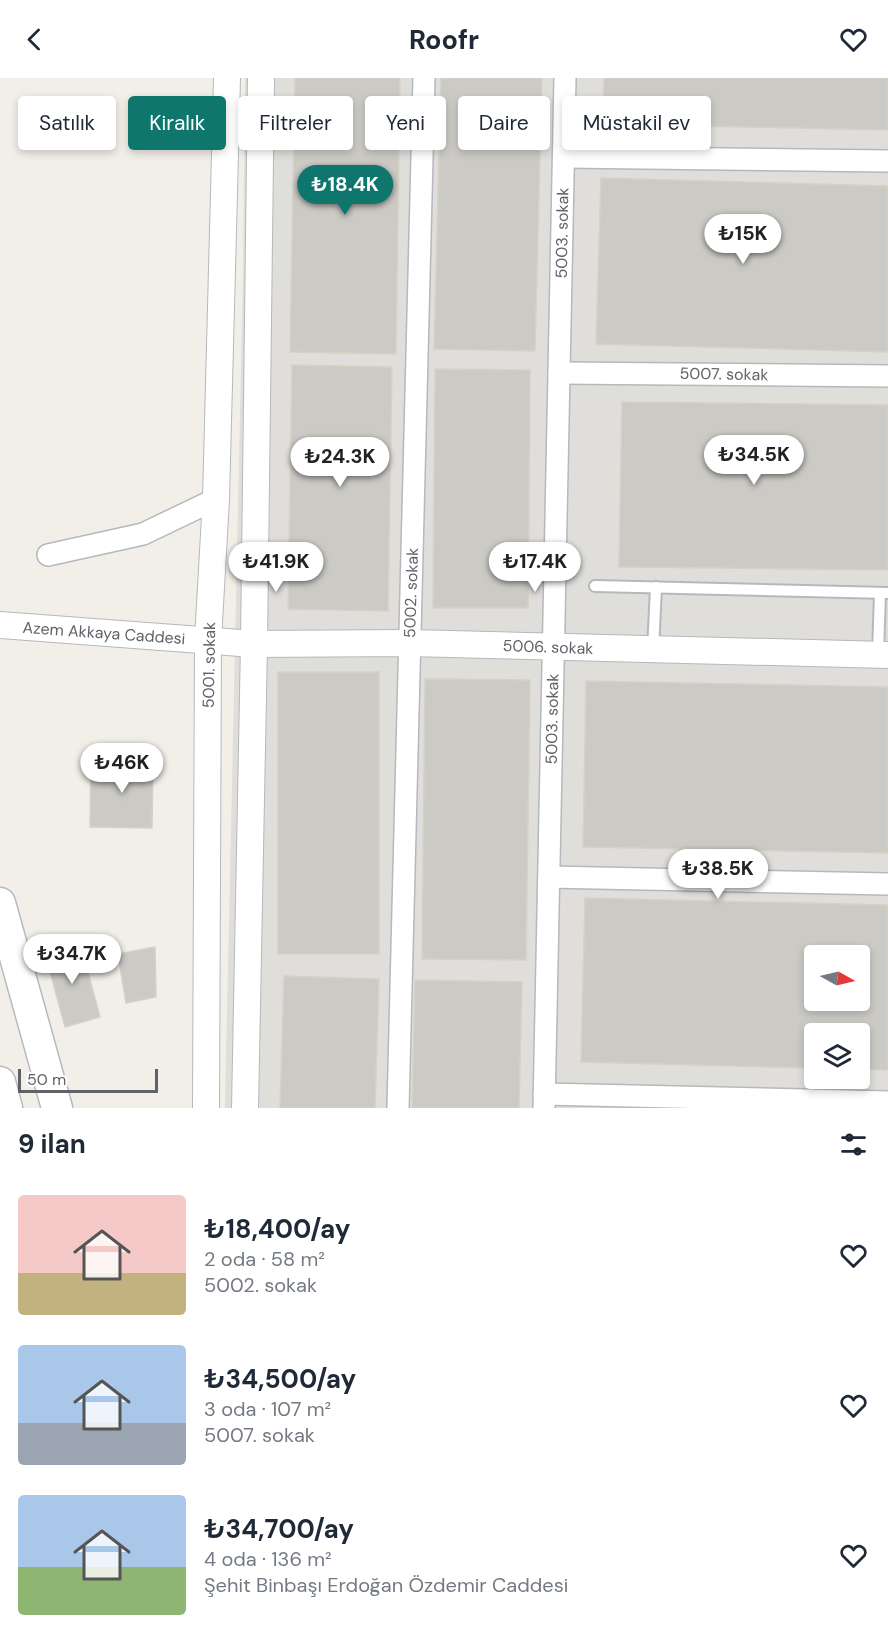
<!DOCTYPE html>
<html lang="tr">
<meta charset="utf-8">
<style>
body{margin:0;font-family:"DM Sans",sans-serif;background:#f6f6f7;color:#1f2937;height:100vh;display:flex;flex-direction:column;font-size:22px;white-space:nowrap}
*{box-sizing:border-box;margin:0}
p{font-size:20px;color:#747a83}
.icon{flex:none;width:33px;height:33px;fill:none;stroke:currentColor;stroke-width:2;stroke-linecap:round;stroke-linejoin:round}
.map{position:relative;height:1030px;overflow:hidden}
.panel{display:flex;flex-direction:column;background:#fff;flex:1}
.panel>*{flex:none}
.hud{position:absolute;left:18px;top:18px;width:852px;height:54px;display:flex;gap:12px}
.needle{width:39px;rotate:98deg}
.controls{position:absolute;left:804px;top:867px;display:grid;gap:12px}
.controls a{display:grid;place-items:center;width:66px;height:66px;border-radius:6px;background:#fff;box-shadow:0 3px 9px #0003;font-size:30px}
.scale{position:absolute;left:18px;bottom:15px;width:140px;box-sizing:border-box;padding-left:6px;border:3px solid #5f6368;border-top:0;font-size:16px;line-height:21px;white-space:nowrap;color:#5f6368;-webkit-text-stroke:4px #fff;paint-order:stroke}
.price{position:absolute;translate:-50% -51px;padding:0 14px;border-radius:21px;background:#fff;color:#222;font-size:20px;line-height:39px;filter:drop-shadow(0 2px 3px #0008)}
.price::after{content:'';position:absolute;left:50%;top:36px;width:18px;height:14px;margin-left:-9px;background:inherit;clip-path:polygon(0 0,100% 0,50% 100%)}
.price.active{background:#0f766e;color:#fff}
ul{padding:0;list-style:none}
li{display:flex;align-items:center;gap:18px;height:150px;padding:0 18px}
li span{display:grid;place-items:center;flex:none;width:168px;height:120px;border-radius:6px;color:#555}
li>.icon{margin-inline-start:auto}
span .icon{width:72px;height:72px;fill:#fffc;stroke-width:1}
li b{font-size:26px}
h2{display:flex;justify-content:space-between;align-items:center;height:72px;padding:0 18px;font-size:26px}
.pill{padding:0 21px;border-radius:6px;background:#fff;box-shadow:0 3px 9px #0003;font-size:21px;line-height:54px}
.pill.active{background:#0f766e;color:#fff}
header{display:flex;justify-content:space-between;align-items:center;height:78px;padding:0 18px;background:#fff;font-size:27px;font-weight:700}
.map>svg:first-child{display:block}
.industrial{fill:#e0deda;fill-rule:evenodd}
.building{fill:#cccac5;stroke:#d6d1c6;stroke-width:1.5;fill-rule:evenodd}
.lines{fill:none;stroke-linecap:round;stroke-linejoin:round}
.service-casing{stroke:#b5b8bc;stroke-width:14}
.minor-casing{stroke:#b5b8bc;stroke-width:24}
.tertiary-casing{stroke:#b5b8bc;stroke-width:28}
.secondary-casing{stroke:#b6babf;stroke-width:33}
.service{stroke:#fff;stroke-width:10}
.minor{stroke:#fff;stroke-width:21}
.tertiary{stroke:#fff;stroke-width:26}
.secondary{stroke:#fff;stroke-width:30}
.labels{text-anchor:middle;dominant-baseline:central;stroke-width:4.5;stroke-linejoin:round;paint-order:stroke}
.street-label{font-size:16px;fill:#5f6368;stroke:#fff}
</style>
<header><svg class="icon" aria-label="back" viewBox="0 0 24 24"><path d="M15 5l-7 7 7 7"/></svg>Roofr<svg class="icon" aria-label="heart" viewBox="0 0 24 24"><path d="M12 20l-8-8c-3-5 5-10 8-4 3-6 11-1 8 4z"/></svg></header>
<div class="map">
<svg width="888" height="1030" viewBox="0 0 888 1030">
<rect width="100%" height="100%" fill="#f1efe8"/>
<path class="industrial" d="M 245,0 L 888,0 L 888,1030 L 225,1030 L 243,198 ZM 814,878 L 860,878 L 860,922 L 814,922 ZM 814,956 L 860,956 L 860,1000 L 814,1000 Z"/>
<g class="building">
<path d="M 295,0 L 400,0 L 396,276 L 290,274 Z"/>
<path d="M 441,0 L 542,0 L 535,273 L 434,271 Z"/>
<path d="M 604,0 L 888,0 L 888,52 L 603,46 Z"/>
<path d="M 601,100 L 888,108 L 888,274 L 596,266 Z"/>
<path d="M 292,287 L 392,289 L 388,533 L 288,531 Z"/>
<path d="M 435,291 L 530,292 L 528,530 L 433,530 Z"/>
<path d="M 622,324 L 888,327 L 888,492 L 619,489 Z"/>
<rect x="278" y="594" width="101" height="282"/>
<path d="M 425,601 L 530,602 L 526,882 L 422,881 Z"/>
<path d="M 586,603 L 888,609 L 888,775 L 583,769 Z"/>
<path d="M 91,681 L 153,682 L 152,750 L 90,749 Z"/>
<path d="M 585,820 L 888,827 L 888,992 L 860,991 L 860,956 L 814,956 L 814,990 L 581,984 ZM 814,878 L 860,878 L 860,922 L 814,922 Z"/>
<path d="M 80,865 L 100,939 L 65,949 L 45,875 Z"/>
<path d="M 155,869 L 156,919 L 126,925 L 118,876 Z"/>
<path d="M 284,898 L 379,901 L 375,1030 L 280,1030 Z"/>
<path d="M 415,902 L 522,904 L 519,1030 L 412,1030 Z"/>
</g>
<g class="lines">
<g class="service-casing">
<g id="service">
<path d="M 595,508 L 888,515"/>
<path d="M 653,572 L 656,509"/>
<path d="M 878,576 L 880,515"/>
</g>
</g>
<g class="minor-casing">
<g id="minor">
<path d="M 564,79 L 888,83"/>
<path d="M 559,295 L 888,298"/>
<path d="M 48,477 L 143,456 L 216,421"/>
<path d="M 549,799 L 888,806"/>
<path d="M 544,1016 L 888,1024"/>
<path d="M 398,1030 L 424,0"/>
<path d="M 544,1030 L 565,0"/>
</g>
</g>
<g class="tertiary-casing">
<g id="tertiary">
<path d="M 0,547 L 254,566 L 409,565 L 888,577"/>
<path d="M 206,1030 L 208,562 L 216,421 L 227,0"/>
<path d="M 245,1030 L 254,566 L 261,0"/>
</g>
</g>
<g class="secondary-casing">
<g id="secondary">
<path d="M 0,825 L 57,1030"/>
<path d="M 0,1004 L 7,1030"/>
</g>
</g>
<use href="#service" class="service"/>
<use href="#minor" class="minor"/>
<use href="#tertiary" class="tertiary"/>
<use href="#secondary" class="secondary"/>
</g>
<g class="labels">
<g class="street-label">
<text transform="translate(562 155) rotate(-89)">5003. sokak</text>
<text transform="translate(724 296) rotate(1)">5007. sokak</text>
<text transform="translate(411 515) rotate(-88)">5002. sokak</text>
<text transform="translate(104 555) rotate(4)">Azem Akkaya Caddesi</text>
<text transform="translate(548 569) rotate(2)">5006. sokak</text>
<text transform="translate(209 587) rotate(-89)">5001. sokak</text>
<text transform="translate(552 641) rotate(-89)">5003. sokak</text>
</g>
</g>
</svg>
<div class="controls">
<a><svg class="needle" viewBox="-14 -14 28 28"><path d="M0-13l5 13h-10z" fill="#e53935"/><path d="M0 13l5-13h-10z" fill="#747a83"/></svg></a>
<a><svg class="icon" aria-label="layers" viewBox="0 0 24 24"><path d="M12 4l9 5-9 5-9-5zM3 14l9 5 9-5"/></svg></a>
</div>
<div class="scale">50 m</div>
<b class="price active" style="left:345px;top:138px">₺18.4K</b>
<b class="price" style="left:743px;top:187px">₺15K</b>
<b class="price" style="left:754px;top:408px">₺34.5K</b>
<b class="price" style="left:340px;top:410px">₺24.3K</b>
<b class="price" style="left:276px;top:515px">₺41.9K</b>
<b class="price" style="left:535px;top:515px">₺17.4K</b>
<b class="price" style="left:122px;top:716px">₺46K</b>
<b class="price" style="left:718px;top:822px">₺38.5K</b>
<b class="price" style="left:72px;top:907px">₺34.7K</b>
<div class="hud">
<a class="pill">Satılık</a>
<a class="pill active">Kiralık</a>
<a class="pill">Filtreler</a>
<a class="pill">Yeni</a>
<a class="pill">Daire</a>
<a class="pill">Müstakil ev</a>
</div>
</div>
<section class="panel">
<h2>9 ilan<svg class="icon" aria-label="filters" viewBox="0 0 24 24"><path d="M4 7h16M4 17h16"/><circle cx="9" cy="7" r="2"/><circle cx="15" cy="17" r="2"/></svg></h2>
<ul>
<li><span style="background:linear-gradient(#f6c9c9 65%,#c2b280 0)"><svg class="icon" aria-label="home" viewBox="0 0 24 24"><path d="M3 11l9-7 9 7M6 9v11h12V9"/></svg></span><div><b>₺18,400/ay</b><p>2 oda · 58 m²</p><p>5002. sokak</p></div><svg class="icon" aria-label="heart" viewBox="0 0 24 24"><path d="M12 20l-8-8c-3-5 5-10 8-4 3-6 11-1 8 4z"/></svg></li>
<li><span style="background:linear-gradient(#a9c7e8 65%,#9aa5b1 0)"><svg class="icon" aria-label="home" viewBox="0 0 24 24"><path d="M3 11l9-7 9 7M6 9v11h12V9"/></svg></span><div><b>₺34,500/ay</b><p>3 oda · 107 m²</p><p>5007. sokak</p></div><svg class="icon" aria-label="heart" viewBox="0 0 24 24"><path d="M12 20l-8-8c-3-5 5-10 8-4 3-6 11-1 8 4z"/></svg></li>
<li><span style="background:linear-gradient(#a9c7e8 60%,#8fb573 0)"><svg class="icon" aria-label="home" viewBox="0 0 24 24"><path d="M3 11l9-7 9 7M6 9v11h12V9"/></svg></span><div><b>₺34,700/ay</b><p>4 oda · 136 m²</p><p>Şehit Binbaşı Erdoğan Özdemir Caddesi</p></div><svg class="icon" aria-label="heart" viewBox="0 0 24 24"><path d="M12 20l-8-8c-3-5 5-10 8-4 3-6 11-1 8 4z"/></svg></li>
</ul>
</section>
